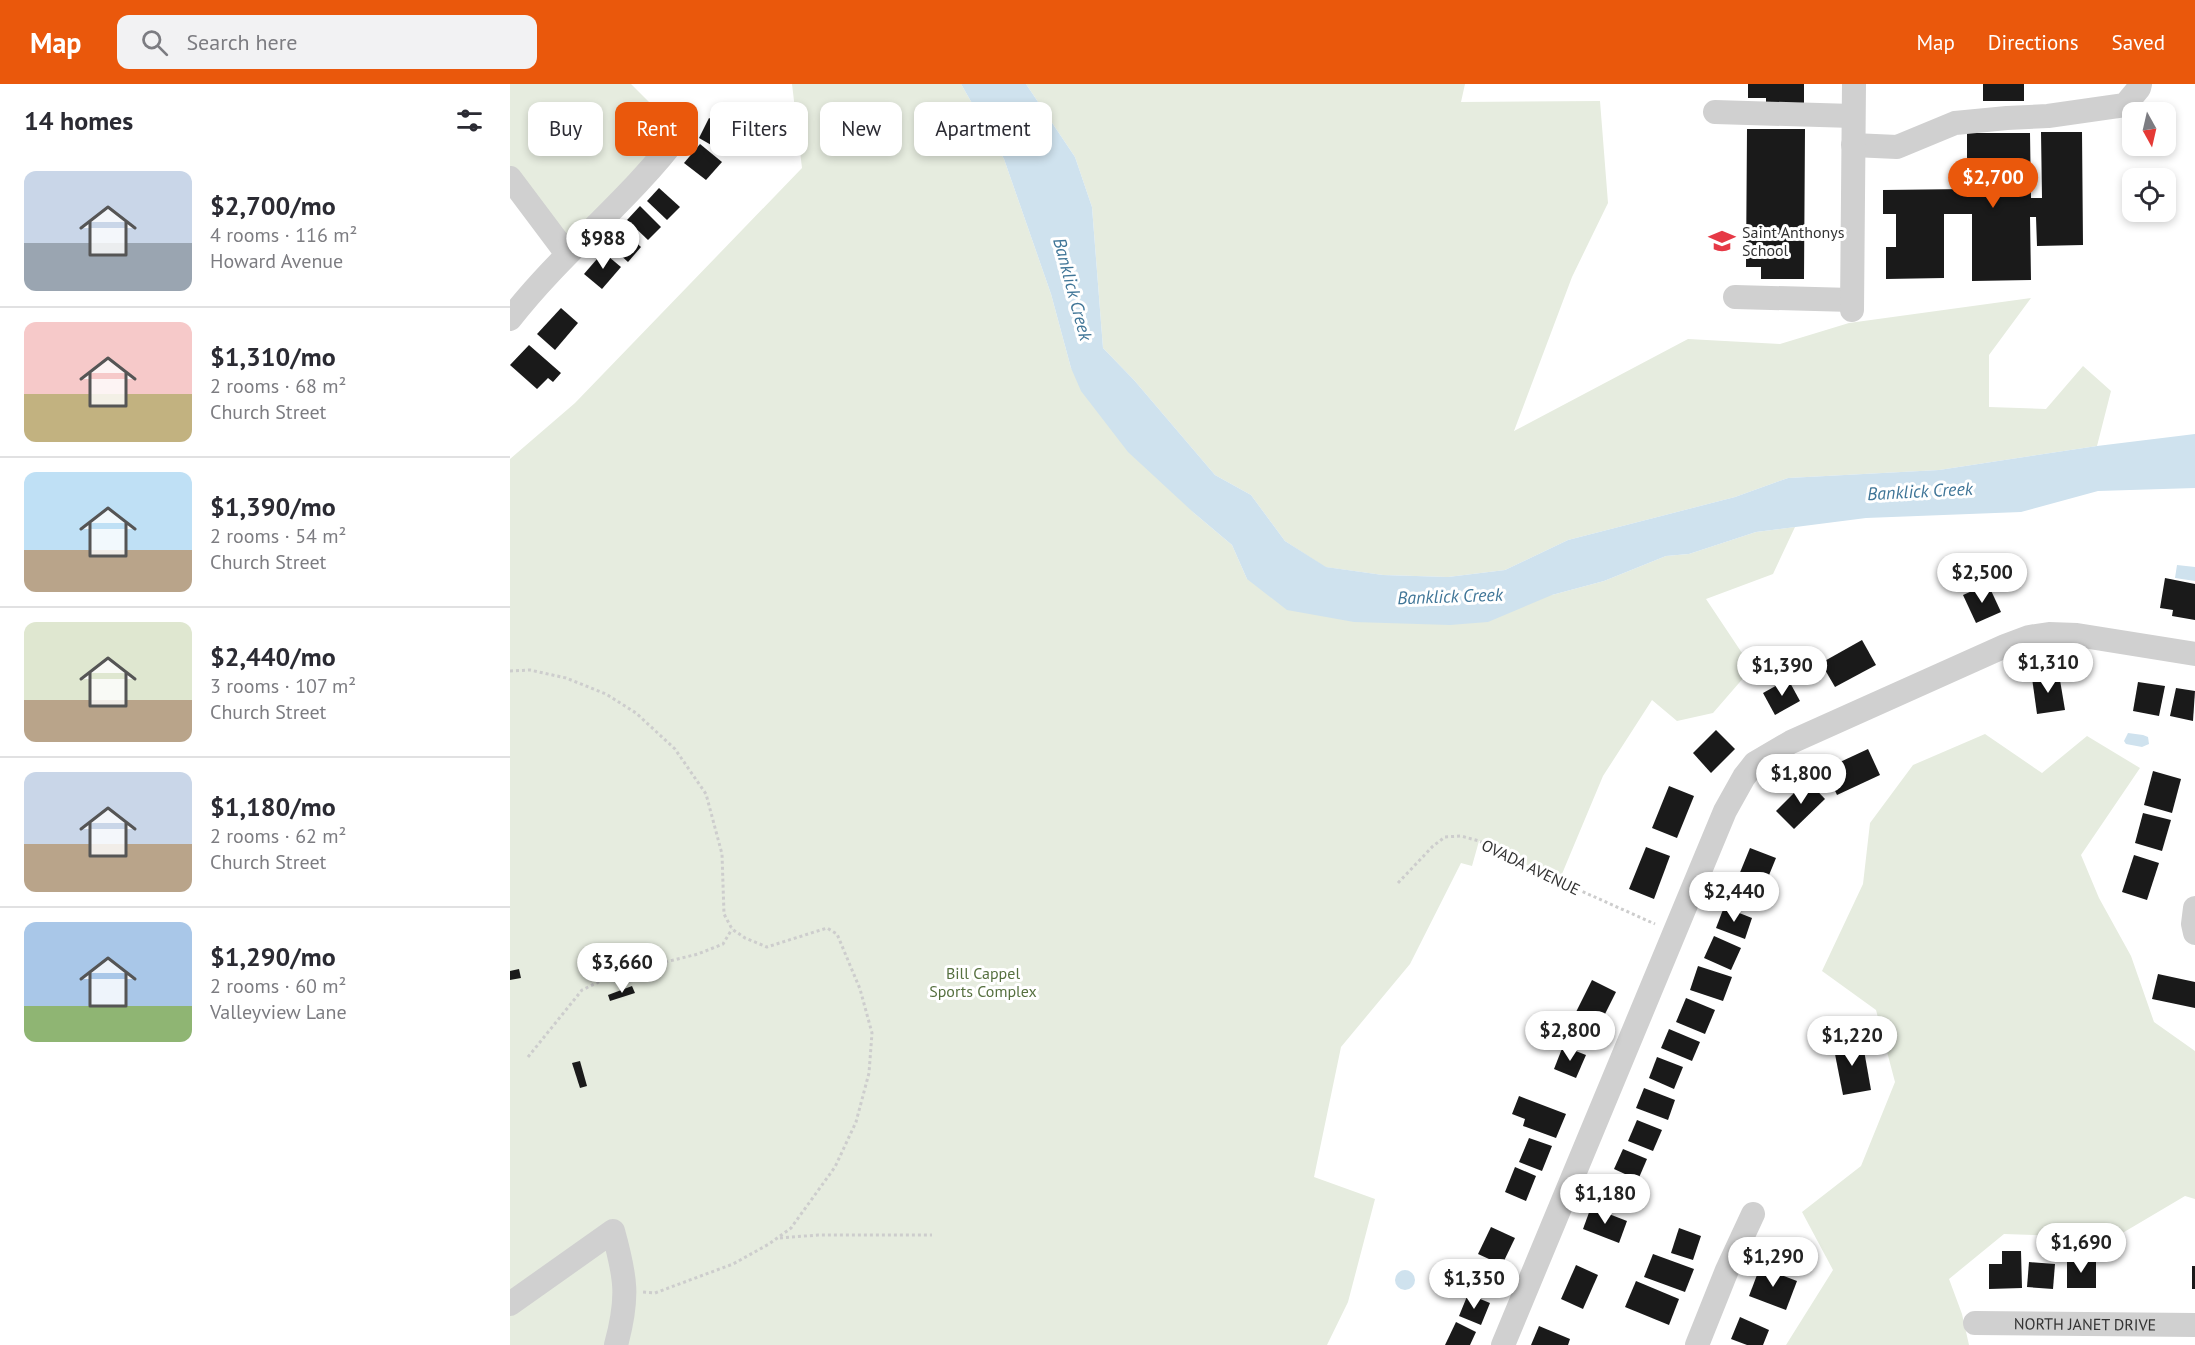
<!DOCTYPE html>
<meta charset="utf-8">
<style>
body{margin:0;font-family:"PT Sans",sans-serif;background:#f2f2f3;color:#2b2b33;height:100vh;display:flex;flex-direction:column;font-size:22px;white-space:nowrap}
*{box-sizing:border-box;margin:0}
p{font-size:20px;color:#7c7c81}
.icon{flex:none;width:33px;height:33px;fill:none;stroke:currentColor;stroke-width:2;stroke-linecap:round;stroke-linejoin:round}
.map{position:relative;flex:1;overflow:hidden}
.details{display:flex;flex-direction:column;background:#fff;width:510px}
.details>*{flex:none}
.guide{position:absolute;left:18px;top:18px;width:570px;height:54px;display:flex;gap:12px}
.needle{width:39px;rotate:172deg}
.fabs{position:absolute;left:1612px;top:18px;display:grid;gap:12px}
.fabs a{display:grid;place-items:center;width:54px;height:54px;border-radius:12px;background:#fff;box-shadow:0 3px 9px #0003;font-size:30px}
.price{position:absolute;translate:-50% -51px;padding:0 14px;border-radius:21px;background:#fff;color:#222;font-size:20px;line-height:39px;filter:drop-shadow(0 2px 3px #0008)}
.price::after{content:'';position:absolute;left:50%;top:36px;width:18px;height:14px;margin-left:-9px;background:inherit;clip-path:polygon(0 0,100% 0,50% 100%)}
.price.active{background:#ea580c;color:#fff}
ul{padding:0;list-style:none}
li{display:flex;align-items:center;gap:18px;height:150px;padding:0 24px}
li+li{border-top:2px solid #e1e1e2}
li span{display:grid;place-items:center;flex:none;width:168px;height:120px;border-radius:12px;color:#555}
li>.icon{margin-inline-start:auto}
span .icon{width:72px;height:72px;fill:#fffc;stroke-width:1}
li b{font-size:26px}
h2{display:flex;justify-content:space-between;align-items:center;height:72px;padding:0 24px;font-size:26px}
.pill{padding:0 21px;border-radius:12px;background:#fff;box-shadow:0 3px 9px #0003;font-size:21px;line-height:54px}
.pill.active{background:#ea580c;color:#fff}
header{display:flex;align-items:center;gap:36px;box-sizing:border-box;height:84px;padding:0 30px;background:#ea580c;color:#fff}
header strong{font-size:28px}
nav{display:flex;gap:33px;margin-inline-start:auto;font-size:21px}
.search{width:420px;height:54px;background:#f2f2f3;display:flex;align-items:center;gap:15px;box-sizing:border-box;padding:0 21px;border-radius:12px;color:#7c7c81;font-size:22px}
main{display:flex;flex:1;min-height:0}
.map>svg:first-child{display:block}
.green{fill:#e6ecdf}
.water{fill:#cfe2ee}
.building{fill:#1a1a1a}
.lines{fill:none;stroke-linecap:round;stroke-linejoin:round}
.path{stroke:#cdcdcd;stroke-width:3;stroke-dasharray:3 3;stroke-linecap:butt}
.minor{stroke:#d0d0d0;stroke-width:24}
.labels{text-anchor:middle;dominant-baseline:central;stroke-width:6;stroke-linejoin:round;paint-order:stroke}
.poi-label{font-size:16px;fill:#333;stroke:#fff;text-anchor:start}
.street-label{font-size:16px;fill:#333;stroke:#fff}
.park-label{font-size:16px;fill:#56703f;stroke:#fff}
.water-label{font-size:18px;font-style:italic;fill:#3f7597;stroke:#fff}
</style>
<header>
<strong>Map</strong>
<div class="search"><svg class="icon" aria-label="search" viewBox="0 0 24 24"><circle cx="10" cy="10" r="6"/><path d="M15 15l6 6"/></svg>Search here</div>
<nav><a>Map</a><a>Directions</a><a>Saved</a></nav>
</header>
<main>
<section class="details">
<h2>14 homes<svg class="icon" aria-label="filters" viewBox="0 0 24 24"><path d="M4 7h16M4 17h16"/><circle cx="9" cy="7" r="2"/><circle cx="15" cy="17" r="2"/></svg></h2>
<ul>
<li><span style="background:linear-gradient(#c9d6e8 60%,#9aa5b1 0)"><svg class="icon" aria-label="home" viewBox="0 0 24 24"><path d="M3 11l9-7 9 7M6 9v11h12V9"/></svg></span><div><b>$2,700/mo</b><p>4 rooms · 116 m²</p><p>Howard Avenue</p></div></li>
<li><span style="background:linear-gradient(#f6c9c9 60%,#c2b280 0)"><svg class="icon" aria-label="home" viewBox="0 0 24 24"><path d="M3 11l9-7 9 7M6 9v11h12V9"/></svg></span><div><b>$1,310/mo</b><p>2 rooms · 68 m²</p><p>Church Street</p></div></li>
<li><span style="background:linear-gradient(#bfe0f5 65%,#b9a48a 0)"><svg class="icon" aria-label="home" viewBox="0 0 24 24"><path d="M3 11l9-7 9 7M6 9v11h12V9"/></svg></span><div><b>$1,390/mo</b><p>2 rooms · 54 m²</p><p>Church Street</p></div></li>
<li><span style="background:linear-gradient(#dfe7d0 65%,#b9a48a 0)"><svg class="icon" aria-label="home" viewBox="0 0 24 24"><path d="M3 11l9-7 9 7M6 9v11h12V9"/></svg></span><div><b>$2,440/mo</b><p>3 rooms · 107 m²</p><p>Church Street</p></div></li>
<li><span style="background:linear-gradient(#c9d6e8 60%,#b9a48a 0)"><svg class="icon" aria-label="home" viewBox="0 0 24 24"><path d="M3 11l9-7 9 7M6 9v11h12V9"/></svg></span><div><b>$1,180/mo</b><p>2 rooms · 62 m²</p><p>Church Street</p></div></li>
<li><span style="background:linear-gradient(#a9c7e8 70%,#8fb573 0)"><svg class="icon" aria-label="home" viewBox="0 0 24 24"><path d="M3 11l9-7 9 7M6 9v11h12V9"/></svg></span><div><b>$1,290/mo</b><p>2 rooms · 60 m²</p><p>Valleyview Lane</p></div></li>
</ul>
</section>
<div class="map">
<svg width="1685" height="1261" viewBox="0 0 1685 1261">
<rect width="100%" height="100%" fill="#fff"/>
<g class="green">
<path d="M 0,0 L 121,0 L 170,49 L 57,170 L 0,94 Z"/>
<path d="M 282,0 L 451,0 L 494,75 L 541,210 L 561,284 L 684,429 L 722,461 L 737,495 L 1042,511 L 1094,497 L 1156,472 L 1179,470 L 1246,448 L 1285,443 L 1263,490 L 1196,515 L 1242,584 L 1203,629 L 1167,637 L 1142,616 L 1093,692 L 1049,797 L 969,757 L 962,782 L 951,779 L 900,880 L 831,963 L 804,1093 L 865,1115 L 838,1218 L 817,1261 L 0,1261 L 0,375 L 65,319 L 292,84 Z"/>
<path d="M 516,0 L 955,0 L 951,18 L 1090,17 L 1098,119 L 1062,193 L 1004,347 L 1178,255 L 1270,260 L 1339,239 L 1521,214 L 1479,271 L 1479,323 L 1536,325 L 1573,282 L 1601,307 L 1587,362 L 1429,386 L 1278,394 L 1225,413 L 1058,456 L 995,486 L 938,493 L 873,491 L 815,483 L 775,457 L 741,411 L 705,391 L 624,296 L 593,264 L 582,123 L 565,73 Z"/>
<path d="M 1475,650 L 1532,689 L 1577,652 L 1630,684 L 1571,771 L 1589,814 L 1621,872 L 1644,938 L 1685,967 L 1685,1115 L 1675,1112 L 1604,1154 L 1494,1150 L 1439,1195 L 1452,1230 L 1459,1261 L 1276,1261 L 1323,1186 L 1292,1128 L 1351,1082 L 1385,998 L 1366,926 L 1312,887 L 1353,800 L 1360,739 L 1403,681 Z"/>
</g>
<g class="water">
<path d="M 451,0 L 516,0 L 565,73 L 582,123 L 593,264 L 624,296 L 705,391 L 741,411 L 775,457 L 816,483 L 873,491 L 938,493 L 995,486 L 1058,456 L 1225,413 L 1278,394 L 1429,386 L 1587,362 L 1685,350 L 1685,404 L 1588,407 L 1511,428 L 1356,434 L 1246,448 L 1179,470 L 1156,472 L 1094,497 L 1042,511 L 978,538 L 940,541 L 844,538 L 777,526 L 737,495 L 722,461 L 684,429 L 618,368 L 571,307 L 561,284 L 541,210 L 494,75 Z"/>
<path d="M 1667,481 L 1685,483 L 1685,497 L 1665,494 Z"/>
<path d="M 1618,649 L 1633,651 L 1638,653 L 1639,660 L 1632,663 L 1616,660 L 1614,657 Z"/>
<circle cx="895" cy="1196" r="10"/>
</g>
<g class="building">
<path d="M 1238,0 L 1294,0 L 1294,21 L 1256,21 L 1256,14 L 1238,14 Z"/>
<rect x="1473" y="0" width="41" height="17"/>
<path d="M 199,34 L 228,50 L 217,70 L 189,54 Z"/>
<path d="M 1237,45 L 1295,45 L 1294,195 L 1251,195 L 1251,183 L 1236,183 Z"/>
<path d="M 1531,48 L 1572,48 L 1573,161 L 1527,162 L 1526,133 L 1520,133 L 1521,196 L 1462,197 L 1462,130 L 1434,130 L 1434,194 L 1376,195 L 1376,163 L 1386,163 L 1386,130 L 1373,130 L 1373,106 L 1457,105 L 1457,49 L 1520,49 L 1521,114 L 1532,114 Z"/>
<path d="M 190,60 L 212,78 L 196,96 L 174,79 Z"/>
<path d="M 149,104 L 170,123 L 157,136 L 137,117 Z"/>
<path d="M 130,122 L 151,143 L 138,156 L 117,136 Z"/>
<path d="M 110,144 L 131,163 L 118,178 L 97,159 Z"/>
<path d="M 93,168 L 111,183 L 92,205 L 74,190 Z"/>
<path d="M 51,224 L 68,239 L 45,266 L 27,250 Z"/>
<path d="M 19,261 L 51,289 L 43,298 L 38,294 L 27,305 L 0,281 Z"/>
<path d="M 1655,494 L 1685,500 L 1685,536 L 1662,532 L 1663,526 L 1650,524 Z"/>
<path d="M 1478,500 L 1491,528 L 1466,539 L 1453,511 Z"/>
<path d="M 1352,556 L 1366,581 L 1325,603 L 1311,579 Z"/>
<path d="M 1549,590 L 1555,626 L 1527,630 L 1522,594 Z"/>
<path d="M 1278,595 L 1290,617 L 1265,631 L 1253,609 Z"/>
<path d="M 1628,598 L 1655,602 L 1649,632 L 1623,627 Z"/>
<path d="M 1666,604 L 1685,607 L 1683,637 L 1660,632 Z"/>
<path d="M 1206,646 L 1225,665 L 1201,689 L 1183,669 Z"/>
<path d="M 1358,665 L 1370,691 L 1327,711 L 1315,685 Z"/>
<path d="M 1643,687 L 1671,695 L 1662,729 L 1634,721 Z"/>
<path d="M 1297,696 L 1315,715 L 1284,745 L 1266,727 Z"/>
<path d="M 1159,702 L 1184,712 L 1167,754 L 1142,744 Z"/>
<path d="M 1633,729 L 1661,736 L 1652,767 L 1625,759 Z"/>
<path d="M 1136,763 L 1160,772 L 1144,815 L 1119,805 Z"/>
<path d="M 1240,764 L 1266,774 L 1248,818 L 1222,808 Z"/>
<path d="M 1624,771 L 1649,779 L 1637,816 L 1612,808 Z"/>
<path d="M 1214,823 L 1242,834 L 1235,855 L 1206,844 Z"/>
<path d="M 1204,852 L 1231,864 L 1221,886 L 1194,874 Z"/>
<path d="M 1188,882 L 1222,893 L 1213,917 L 1180,906 Z"/>
<path d="M 9,885 L 11,894 L 0,896 L 0,887 Z"/>
<path d="M 1648,890 L 1685,898 L 1685,924 L 1642,915 Z"/>
<path d="M 1082,896 L 1106,908 L 1090,940 L 1066,928 Z"/>
<path d="M 122,902 L 125,909 L 100,917 L 98,911 Z"/>
<path d="M 1176,914 L 1205,926 L 1195,950 L 1166,938 Z"/>
<path d="M 1159,945 L 1190,958 L 1182,977 L 1151,964 Z"/>
<path d="M 1352,955 L 1361,1006 L 1333,1011 L 1323,960 Z"/>
<path d="M 1053,962 L 1076,971 L 1066,994 L 1044,985 Z"/>
<path d="M 1147,973 L 1173,983 L 1164,1005 L 1139,994 Z"/>
<path d="M 70,977 L 77,1002 L 70,1004 L 62,979 Z"/>
<path d="M 1134,1004 L 1165,1016 L 1158,1036 L 1126,1024 Z"/>
<path d="M 1009,1012 L 1056,1030 L 1046,1054 L 1013,1042 L 1015,1035 L 1002,1030 Z"/>
<path d="M 1127,1036 L 1152,1046 L 1143,1067 L 1118,1057 Z"/>
<path d="M 1019,1054 L 1042,1062 L 1032,1087 L 1009,1078 Z"/>
<path d="M 1113,1065 L 1137,1075 L 1128,1096 L 1104,1085 Z"/>
<path d="M 1005,1083 L 1026,1092 L 1016,1117 L 995,1108 Z"/>
<path d="M 1096,1090 L 1125,1102 L 1116,1123 L 1087,1111 Z"/>
<path d="M 1081,1123 L 1117,1137 L 1109,1159 L 1073,1145 Z"/>
<path d="M 981,1143 L 1005,1154 L 992,1181 L 968,1170 Z"/>
<path d="M 1169,1144 L 1191,1152 L 1183,1176 L 1161,1169 Z"/>
<path d="M 1492,1167 L 1511,1167 L 1512,1204 L 1479,1205 L 1479,1180 L 1492,1180 Z"/>
<path d="M 1143,1170 L 1184,1185 L 1175,1208 L 1134,1193 Z"/>
<rect x="1557" y="1177" width="29" height="27"/>
<path d="M 965,1178 L 991,1188 L 980,1213 L 954,1202 Z"/>
<path d="M 1519,1178 L 1545,1180 L 1543,1205 L 1517,1203 Z"/>
<path d="M 1066,1181 L 1088,1191 L 1073,1225 L 1051,1215 Z"/>
<rect x="1682" y="1182" width="3" height="23"/>
<path d="M 1250,1183 L 1287,1197 L 1276,1226 L 1239,1212 Z"/>
<path d="M 1126,1197 L 1169,1215 L 1159,1241 L 1115,1223 Z"/>
<path d="M 958,1210 L 980,1219 L 971,1241 L 949,1232 Z"/>
<path d="M 1230,1233 L 1259,1246 L 1253,1261 L 1237,1261 L 1221,1255 Z"/>
<path d="M 946,1238 L 966,1248 L 960,1261 L 935,1261 Z"/>
<path d="M 1029,1242 L 1060,1255 L 1058,1261 L 1021,1261 Z"/>
</g>
<g class="lines">
<g class="path">
<path d="M 0,587 L 20,586 L 56,594 L 96,610 L 126,629 L 165,665 L 196,710 L 212,770 L 214,830 L 222,845 L 235,854 L 257,863 L 317,844 L 327,850 L 350,905 L 362,949 L 359,989 L 346,1038 L 325,1083 L 281,1144 L 259,1160 L 223,1180 L 145,1209 L 133,1208"/>
<path d="M 888,799 L 923,762 L 935,753 L 951,752 L 969,757 L 1049,797 L 1145,840"/>
<path d="M 18,973 L 72,906 L 95,895 L 123,886 L 188,870 L 213,860 L 222,845"/>
<path d="M 270,1154 L 308,1151 L 422,1151"/>
</g>
<g class="minor">
<path d="M 1205,28 L 1343,32"/>
<path d="M 1343,61 L 1387,63 L 1445,39 L 1497,34 L 1538,32 L 1615,21 L 1629,4 L 1630,0"/>
<path d="M 0,94 L 57,170"/>
<path d="M 1225,213 L 1342,216"/>
<path d="M 1342,226 L 1344,0"/>
<path d="M 0,235 C 52,168 120,116 170,49"/>
<path d="M 1685,824 L 1683,840 L 1685,849"/>
<path d="M 0,1220 L 103,1147 C 116,1194 119,1213 106,1261"/>
<path id="s1" d="M 1465,1239 L 1685,1241"/>
<path d="M 993,1261 L 1215,727 L 1234,693 L 1245,679 L 1281,658 L 1495,562 L 1519,553 L 1539,550 L 1567,551 L 1685,570"/>
<path d="M 1187,1261 L 1217,1186 L 1243,1130"/>
</g>
</g>
<defs>
<g id="school-bare" transform="scale(2.07)"><path d="M0-5L7-2L0 1L-7-2ZM-4 1L0 2.5L4 1V4Q0 6-4 4Z" fill="#e63946" stroke="#fff" stroke-width="2.5" paint-order="stroke"/></g>
</defs>
<g fill-rule="evenodd">
<use href="#school-bare" x="1212" y="157"/>
</g>
<g class="labels">
<g class="poi-label">
<text x="1232" y="148">Saint Anthonys<tspan x="1232" dy="18">School</tspan></text>
</g>
<g class="street-label">
<text transform="translate(1021 783) rotate(26)">OVADA AVENUE</text>
<text stroke="none"><textPath href="#s1" startOffset="110">NORTH JANET DRIVE</textPath></text>
</g>
<g class="park-label">
<text x="473" y="889">Bill Cappel<tspan x="473" dy="18">Sports Complex</tspan></text>
</g>
<g class="water-label">
<text transform="translate(563 205) rotate(75)">Banklick Creek</text>
<text transform="translate(1410 407) rotate(-3)">Banklick Creek</text>
<text transform="translate(940 512) rotate(-2)">Banklick Creek</text>
</g>
</g>
</svg>
<div class="fabs">
<a><svg class="needle" viewBox="-14 -14 28 28"><path d="M0-13l5 13h-10z" fill="#e53935"/><path d="M0 13l5-13h-10z" fill="#7c7c81"/></svg></a>
<a><svg class="icon" aria-label="locate" viewBox="0 0 24 24"><circle cx="12" cy="12" r="6"/><path d="M12 2v4M12 18v4M2 12h4M18 12h4"/></svg></a>
</div>
<b class="price active" style="left:1483px;top:125px">$2,700</b>
<b class="price" style="left:93px;top:186px">$988</b>
<b class="price" style="left:1472px;top:520px">$2,500</b>
<b class="price" style="left:1538px;top:610px">$1,310</b>
<b class="price" style="left:1272px;top:613px">$1,390</b>
<b class="price" style="left:1291px;top:721px">$1,800</b>
<b class="price" style="left:1224px;top:839px">$2,440</b>
<b class="price" style="left:112px;top:910px">$3,660</b>
<b class="price" style="left:1060px;top:978px">$2,800</b>
<b class="price" style="left:1342px;top:983px">$1,220</b>
<b class="price" style="left:1095px;top:1141px">$1,180</b>
<b class="price" style="left:1571px;top:1190px">$1,690</b>
<b class="price" style="left:1263px;top:1204px">$1,290</b>
<b class="price" style="left:964px;top:1226px">$1,350</b>
<div class="guide">
<a class="pill">Buy</a>
<a class="pill active">Rent</a>
<a class="pill">Filters</a>
<a class="pill">New</a>
<a class="pill">Apartment</a>
</div>
</div>
</main>
